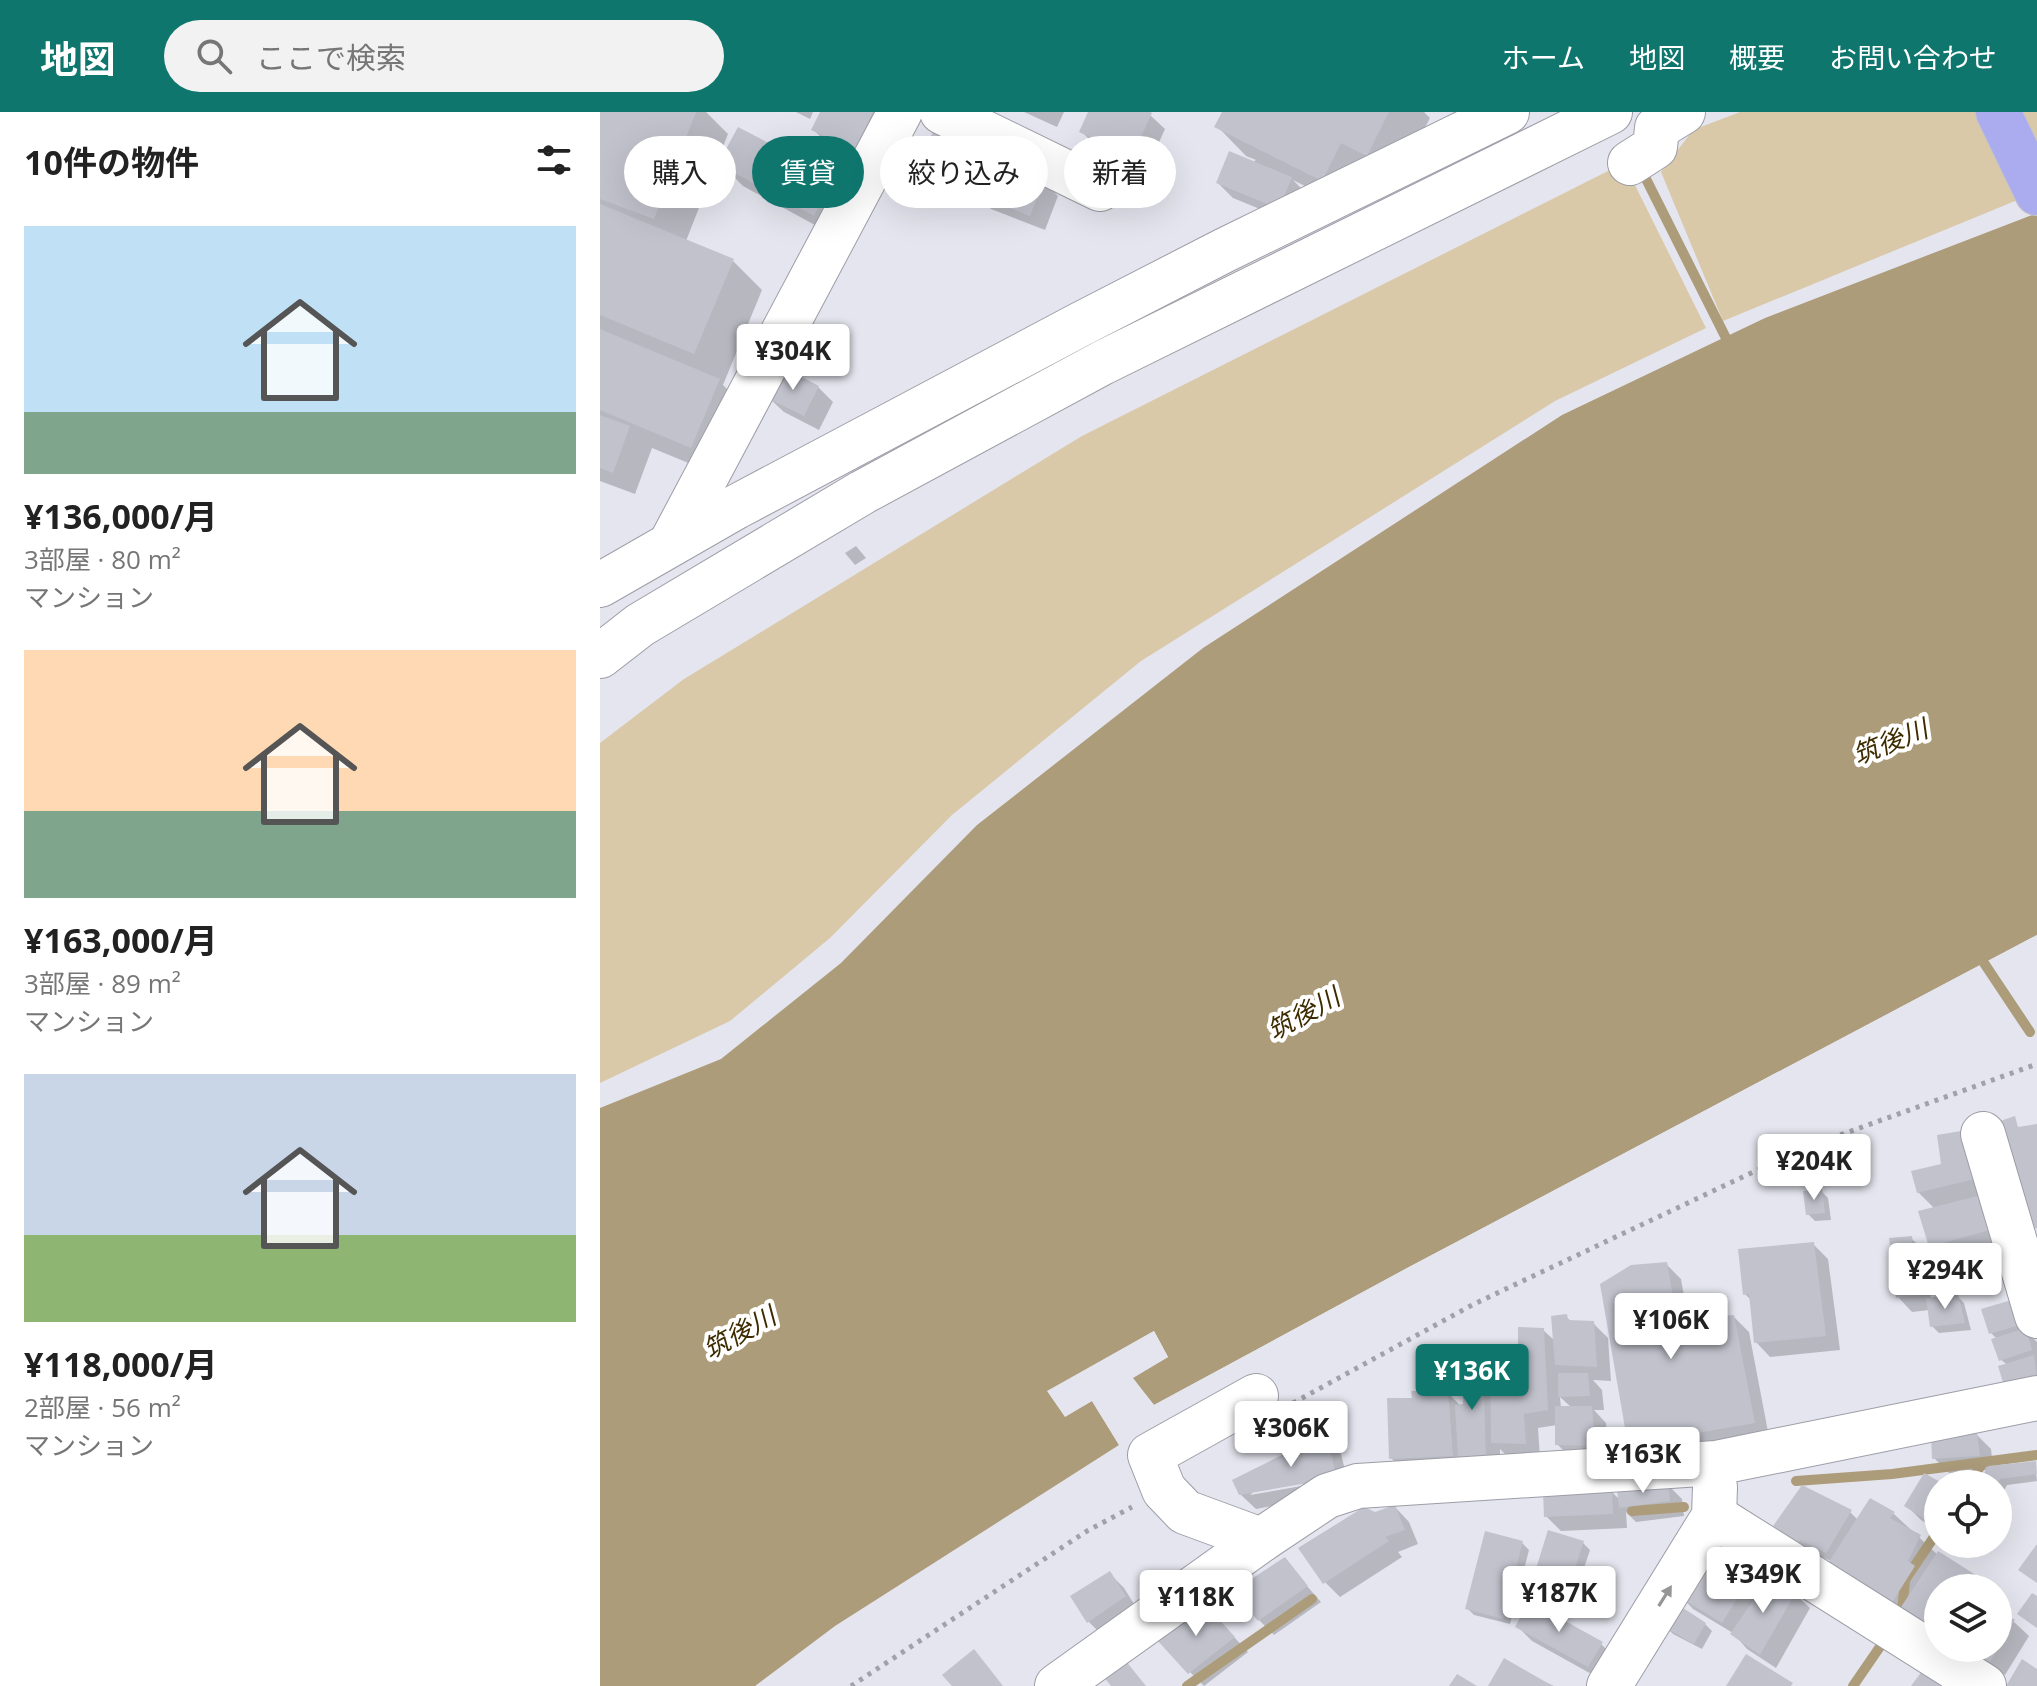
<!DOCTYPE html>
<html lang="ja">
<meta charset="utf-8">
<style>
body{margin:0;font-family:"Open Sans","Noto Sans JP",sans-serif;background:#f2f2f2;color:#222;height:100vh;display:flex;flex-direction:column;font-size:30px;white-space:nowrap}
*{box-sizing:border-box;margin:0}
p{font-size:26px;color:#767676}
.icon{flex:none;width:44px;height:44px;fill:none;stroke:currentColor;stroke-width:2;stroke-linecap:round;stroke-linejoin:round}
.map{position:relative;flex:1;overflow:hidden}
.side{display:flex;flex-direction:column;background:#fff;width:600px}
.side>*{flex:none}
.guide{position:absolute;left:24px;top:24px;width:760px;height:72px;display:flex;gap:16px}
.buttons{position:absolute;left:1324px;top:1358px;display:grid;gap:16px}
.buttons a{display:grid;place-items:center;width:88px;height:88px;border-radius:50%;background:#fff;box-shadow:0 8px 32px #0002;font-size:40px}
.price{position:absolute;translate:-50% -68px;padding:0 18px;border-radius:8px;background:#fff;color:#222;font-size:26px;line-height:52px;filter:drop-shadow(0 2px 4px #0008)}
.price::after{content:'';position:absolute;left:50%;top:48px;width:24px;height:18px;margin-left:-12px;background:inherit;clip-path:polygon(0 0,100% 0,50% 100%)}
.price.selected{background:#0f766e;color:#fff}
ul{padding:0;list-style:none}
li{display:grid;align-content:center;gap:16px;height:424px;padding:0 24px}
li span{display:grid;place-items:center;height:248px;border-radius:0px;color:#555}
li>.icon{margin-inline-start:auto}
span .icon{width:144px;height:144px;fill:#fffc;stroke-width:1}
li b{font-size:34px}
h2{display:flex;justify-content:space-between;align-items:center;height:96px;padding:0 24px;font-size:34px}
.pill{padding:0 28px;border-radius:36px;background:#fff;box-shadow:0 8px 32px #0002;font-size:28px;line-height:72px}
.pill.selected{background:#0f766e;color:#fff}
header{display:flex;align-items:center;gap:48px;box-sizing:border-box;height:112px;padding:0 40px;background:#0f766e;color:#fff}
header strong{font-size:38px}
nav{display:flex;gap:44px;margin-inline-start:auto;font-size:28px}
.search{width:560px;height:72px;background:#f2f2f2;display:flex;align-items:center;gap:20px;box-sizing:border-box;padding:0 28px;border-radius:44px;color:#767676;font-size:30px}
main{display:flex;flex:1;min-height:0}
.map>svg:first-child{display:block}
.green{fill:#d9c9a9}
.water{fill:#ac9c7a}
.pier{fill:#e5e5ef}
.shadow{fill:#0003;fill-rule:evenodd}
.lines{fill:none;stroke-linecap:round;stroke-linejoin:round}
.stream{stroke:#ac9c7a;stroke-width:10}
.building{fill:#c1c2cc}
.minor-casing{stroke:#9d9da7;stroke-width:46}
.highway-casing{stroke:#c4c4c6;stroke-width:46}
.path{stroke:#a1a1a9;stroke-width:5;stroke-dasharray:4 6;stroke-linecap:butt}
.minor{stroke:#fff;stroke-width:44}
.highway{stroke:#ababf0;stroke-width:44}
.oneway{fill:#969698}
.labels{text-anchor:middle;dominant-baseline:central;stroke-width:8;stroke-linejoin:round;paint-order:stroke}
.water-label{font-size:26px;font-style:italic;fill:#3e2c00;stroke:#fff}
</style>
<header>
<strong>地図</strong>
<div class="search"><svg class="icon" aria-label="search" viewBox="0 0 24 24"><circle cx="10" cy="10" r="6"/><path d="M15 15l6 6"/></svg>ここで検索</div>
<nav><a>ホーム</a><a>地図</a><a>概要</a><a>お問い合わせ</a></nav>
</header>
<main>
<section class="side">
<h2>10件の物件<svg class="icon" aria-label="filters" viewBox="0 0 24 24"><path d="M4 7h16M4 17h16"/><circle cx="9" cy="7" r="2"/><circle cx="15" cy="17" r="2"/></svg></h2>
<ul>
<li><span style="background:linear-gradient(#bfe0f5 75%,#7fa58c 0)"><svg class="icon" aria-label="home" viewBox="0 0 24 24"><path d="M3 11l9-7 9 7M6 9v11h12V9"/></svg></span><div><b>¥136,000/月</b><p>3部屋 · 80 m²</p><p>マンション</p></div></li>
<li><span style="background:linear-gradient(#ffd9b3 65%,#7fa58c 0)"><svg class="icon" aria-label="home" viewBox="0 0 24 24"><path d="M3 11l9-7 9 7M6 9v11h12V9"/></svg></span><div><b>¥163,000/月</b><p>3部屋 · 89 m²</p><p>マンション</p></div></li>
<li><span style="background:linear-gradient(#c9d6e8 65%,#8fb573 0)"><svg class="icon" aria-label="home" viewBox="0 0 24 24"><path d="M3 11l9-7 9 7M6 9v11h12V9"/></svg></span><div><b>¥118,000/月</b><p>2部屋 · 56 m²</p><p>マンション</p></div></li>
</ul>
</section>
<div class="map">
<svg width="1437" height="1574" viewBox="0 0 1437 1574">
<rect width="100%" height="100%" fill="#e5e5ef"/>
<g class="green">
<path d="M 1140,0 L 1437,0 L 1437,80 L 1123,209 L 1061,60 L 1093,18 Z"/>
<path d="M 1024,51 L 1106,216 L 955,289 L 541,549 L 352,703 L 230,826 L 130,909 L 0,971 L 0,631 L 84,567 L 482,324 Z"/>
</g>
<path class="water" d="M 1437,101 L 1437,823 L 809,1155 L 554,1293 L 532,1266 L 568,1245 L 554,1219 L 448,1279 L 465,1304 L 492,1289 L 519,1333 L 235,1514 L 155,1574 L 0,1574 L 0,996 L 121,947 L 241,851 L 377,713 L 603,536 L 962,303 L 1165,206 Z"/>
<path class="pier" d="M 1437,823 L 1437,828 L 811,1158 L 555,1297 L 551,1296 L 528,1266 L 530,1262 L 563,1243 L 553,1224 L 453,1281 L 466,1299 L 491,1285 L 495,1286 L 522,1331 L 521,1336 L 492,1289 L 465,1305 L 447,1279 L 554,1219 L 568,1245 L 533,1266 L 554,1293 L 809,1155 Z"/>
<g class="shadow">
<path d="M 0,0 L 106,0 L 128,22 L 86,129 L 133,149 L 162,178 L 123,273 L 148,298 L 120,364 L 52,336 L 35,382 L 0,369 Z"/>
<path d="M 196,0 L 213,0 L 210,7 Z"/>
<path d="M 222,0 L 295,0 L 270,52 L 228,33 L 214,18 Z"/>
<path d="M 424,0 L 464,0 L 457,15 Z"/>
<path d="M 490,0 L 545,0 L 550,3 L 565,17 L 547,57 L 496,34 L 481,19 Z"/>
<path d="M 624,0 L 824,0 L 830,6 L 796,72 L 751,97 L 693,68 L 706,81 L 694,111 L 633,86 L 618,71 L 656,48 L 646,44 L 617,14 Z"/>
<path d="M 337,15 L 443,69 L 458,84 L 445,118 L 391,97 L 383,89 L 382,92 L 334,71 L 319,57 Z"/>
<path d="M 139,17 L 233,67 L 256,89 L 237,125 L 143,74 L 121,52 Z"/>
<path d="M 218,275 L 233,290 L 219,318 L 184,300 L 169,286 Z"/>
<path d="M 256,434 L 266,446 L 255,453 L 245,441 Z"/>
<path d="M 1367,1020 L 1407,1131 L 1346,1149 L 1331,1134 L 1335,1097 L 1318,1080 L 1343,1054 Z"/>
<path d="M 1221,1079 L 1228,1086 L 1231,1108 L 1215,1109 L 1208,1102 Z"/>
<path d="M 1311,1126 L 1326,1141 L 1331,1187 L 1357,1184 L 1364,1191 L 1371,1218 L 1339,1221 L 1332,1214 L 1329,1198 L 1312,1200 L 1298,1185 Z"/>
<path d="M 1213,1132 L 1228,1147 L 1240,1238 L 1170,1245 L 1156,1230 L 1152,1189 L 1145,1182 Z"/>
<path d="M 1066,1152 L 1081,1167 L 1088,1208 L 1134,1205 L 1149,1220 L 1169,1325 L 1045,1347 L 1030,1332 Z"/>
<path d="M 1414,1189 L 1426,1219 L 1437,1230 L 1437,1276 L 1400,1247 L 1397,1227 L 1391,1221 Z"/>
<path d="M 966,1205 L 972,1210 L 993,1211 L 1008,1226 L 1011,1269 L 993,1268 L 1002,1278 L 1004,1298 L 994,1298 L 1006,1311 L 1009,1348 L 972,1347 L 957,1332 L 957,1313 L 938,1316 L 940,1346 L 908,1345 L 900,1337 L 900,1361 L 806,1361 L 791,1346 L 814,1288 L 847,1280 L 861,1294 L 865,1294 L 882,1245 L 892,1255 L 920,1250 L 943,1218 L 955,1229 ZM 960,1285 L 972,1296 L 961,1296 Z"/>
<path d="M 1376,1322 L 1391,1337 L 1393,1355 L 1435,1351 L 1437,1369 L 1407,1373 L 1398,1390 L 1398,1372 L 1380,1372 L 1388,1358 L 1349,1361 L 1334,1346 Z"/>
<path d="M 726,1323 L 740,1338 L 746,1362 L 655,1378 L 650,1383 L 747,1366 L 750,1380 L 656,1397 L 640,1382 Z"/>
<path d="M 1324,1364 L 1340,1372 L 1338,1419 L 1321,1408 L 1306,1393 Z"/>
<path d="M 1067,1372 L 1082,1387 L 1084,1404 L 1036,1410 L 1026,1400 L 1027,1416 L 961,1419 L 946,1404 L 1011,1379 L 1020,1388 Z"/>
<path d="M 795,1395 L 809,1410 L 818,1432 L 798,1440 L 802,1445 L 740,1485 L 725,1470 L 775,1402 Z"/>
<path d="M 1250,1400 L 1258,1408 L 1294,1402 L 1338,1443 L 1391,1476 L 1338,1476 L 1338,1522 L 1231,1449 L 1215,1442 L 1207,1455 L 1168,1424 Z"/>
<path d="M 922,1431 L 929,1438 L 910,1512 L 874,1503 L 867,1496 Z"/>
<path d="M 983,1431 L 990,1438 L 976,1480 L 943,1469 L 936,1462 Z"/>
<path d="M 684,1448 L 721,1490 L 674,1523 L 659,1508 Z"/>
<path d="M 1157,1455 L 1170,1468 L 1195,1482 L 1210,1496 L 1176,1556 L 1147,1537 L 1133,1521 L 1093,1497 L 1079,1482 Z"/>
<path d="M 509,1461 L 524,1476 L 539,1500 L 504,1525 L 489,1510 L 473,1484 Z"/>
<path d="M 1398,1483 L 1403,1488 L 1398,1496 Z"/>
<path d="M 1398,1500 L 1414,1510 L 1429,1524 L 1405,1563 L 1360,1536 L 1398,1536 Z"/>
<path d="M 618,1508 L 648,1540 L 604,1574 L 590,1560 Z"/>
<path d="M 1105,1512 L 1112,1519 L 1102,1537 L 1073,1522 L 1066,1515 Z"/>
<path d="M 917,1514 L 1001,1532 L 1016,1547 L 1004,1569 L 932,1529 Z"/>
</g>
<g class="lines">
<g class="stream">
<path d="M 1041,57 L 1130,234"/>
<path d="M 1378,842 L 1430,920"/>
<path d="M 1196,1369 L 1292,1362 L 1437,1343"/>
<path d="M 1369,1372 L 1383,1350"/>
<path d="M 1032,1399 L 1084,1395"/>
<path d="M 1302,1499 L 1305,1468 L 1338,1419"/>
<path d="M 587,1574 L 712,1487"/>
<path d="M 1253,1574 L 1286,1526"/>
</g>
</g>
<g class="building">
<path d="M 0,0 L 96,0 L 54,107 L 0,87 Z"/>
<path d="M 220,0 L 273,0 L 255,38 L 211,18 Z"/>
<path d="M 488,0 L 550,0 L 552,1 L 532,44 L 479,20 Z"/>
<path d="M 622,0 L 789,0 L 767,44 L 741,31 L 722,69 L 614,15 Z"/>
<path d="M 336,13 L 386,34 L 367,79 L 316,57 Z"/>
<path d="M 138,15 L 234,65 L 214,104 L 118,52 Z"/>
<path d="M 629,39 L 692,65 L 679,97 L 616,71 Z"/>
<path d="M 390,40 L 444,68 L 430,104 L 374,82 Z"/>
<path d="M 0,92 L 134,147 L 94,242 L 0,203 Z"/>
<path d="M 0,217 L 120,267 L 91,336 L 0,298 Z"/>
<path d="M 182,255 L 219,274 L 204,304 L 167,286 Z"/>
<path d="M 0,303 L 30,314 L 13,361 L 0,356 Z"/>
<path d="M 1415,1004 L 1418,1015 L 1437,1012 L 1437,1116 L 1419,1121 L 1388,1013 Z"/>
<path d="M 1367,1018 L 1383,1065 L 1317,1081 L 1311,1059 L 1341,1052 L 1337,1023 Z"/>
<path d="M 1222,1077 L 1225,1101 L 1206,1103 L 1203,1079 Z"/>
<path d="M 1382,1083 L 1393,1117 L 1329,1135 L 1318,1099 Z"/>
<path d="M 1312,1124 L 1318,1183 L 1296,1186 L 1289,1126 Z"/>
<path d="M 1214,1130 L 1226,1224 L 1154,1231 L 1149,1182 L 1143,1183 L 1138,1137 Z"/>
<path d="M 1067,1150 L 1081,1232 L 1092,1231 L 1089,1206 L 1134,1203 L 1155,1311 L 1028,1333 L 1000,1172 L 1031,1153 Z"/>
<path d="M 1358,1182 L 1365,1211 L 1330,1215 L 1326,1186 Z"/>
<path d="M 1415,1187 L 1423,1212 L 1389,1222 L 1381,1197 Z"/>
<path d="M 967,1202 L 968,1208 L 994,1209 L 997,1255 L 955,1253 L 951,1204 Z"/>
<path d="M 918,1215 L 944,1216 L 948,1298 L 924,1302 L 926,1332 L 891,1331 L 890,1250 L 918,1248 Z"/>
<path d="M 1426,1216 L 1432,1238 L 1399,1249 L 1391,1227 Z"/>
<path d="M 864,1243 L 883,1243 L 886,1347 L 858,1348 L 855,1293 L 863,1292 Z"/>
<path d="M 1434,1243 L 1437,1268 L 1405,1277 L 1398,1254 Z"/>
<path d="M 958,1261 L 988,1261 L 990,1284 L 958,1285 Z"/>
<path d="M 848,1278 L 853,1344 L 789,1347 L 787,1286 L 812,1286 L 811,1279 Z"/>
<path d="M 955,1294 L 992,1294 L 995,1334 L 955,1333 Z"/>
<path d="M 1377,1320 L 1380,1344 L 1332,1347 L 1331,1323 Z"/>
<path d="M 726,1321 L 737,1366 L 639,1383 L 632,1368 Z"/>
<path d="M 1436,1349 L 1437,1362 L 1400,1367 L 1397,1372 L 1378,1372 L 1388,1354 Z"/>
<path d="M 1324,1361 L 1344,1372 L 1338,1372 L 1338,1405 L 1334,1413 L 1304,1394 Z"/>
<path d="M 1068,1370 L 1070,1389 L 1019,1396 L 1017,1376 Z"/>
<path d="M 1202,1373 L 1252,1398 L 1226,1441 L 1200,1428 L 1192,1442 L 1166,1424 Z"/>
<path d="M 1012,1377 L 1013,1402 L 944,1405 L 943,1380 Z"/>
<path d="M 1270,1386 L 1295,1400 L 1290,1406 L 1321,1423 L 1308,1449 L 1315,1454 L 1288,1497 L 1223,1459 Z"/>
<path d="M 795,1393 L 805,1418 L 785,1425 L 789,1429 L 723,1472 L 698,1436 L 764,1395 L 775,1400 Z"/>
<path d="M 948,1418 L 984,1429 L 969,1474 L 934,1463 Z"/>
<path d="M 885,1419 L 923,1429 L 903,1507 L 865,1497 Z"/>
<path d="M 1114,1427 L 1158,1453 L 1122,1511 L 1076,1483 Z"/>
<path d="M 1437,1432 L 1437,1471 L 1418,1458 Z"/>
<path d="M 1338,1439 L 1390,1472 L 1387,1476 L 1338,1476 L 1338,1518 L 1301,1495 Z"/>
<path d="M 685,1445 L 708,1474 L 658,1509 L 633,1479 Z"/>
<path d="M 510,1459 L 526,1484 L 487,1511 L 470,1484 Z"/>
<path d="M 1170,1464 L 1196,1480 L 1160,1543 L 1130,1522 Z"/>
<path d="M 1432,1481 L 1437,1484 L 1437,1516 L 1417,1502 Z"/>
<path d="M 929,1489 L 1003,1530 L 988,1555 L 915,1515 Z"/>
<path d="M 604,1491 L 635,1525 L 588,1562 L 557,1528 Z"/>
<path d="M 1080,1494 L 1106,1511 L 1094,1532 L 1064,1515 Z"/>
<path d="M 1398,1498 L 1415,1508 L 1390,1550 L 1366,1536 L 1398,1536 Z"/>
<path d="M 374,1537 L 403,1574 L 352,1574 L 342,1563 Z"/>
<path d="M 1146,1542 L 1193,1571 L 1191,1574 L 1126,1574 Z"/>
<path d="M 904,1546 L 944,1569 L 954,1574 L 888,1574 Z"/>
<path d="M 1422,1547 L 1437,1557 L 1437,1574 L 1406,1574 Z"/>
<path d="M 525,1548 L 546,1574 L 511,1574 L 502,1563 Z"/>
<path d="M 1325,1555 L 1353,1574 L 1311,1574 Z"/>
<path d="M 857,1562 L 877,1574 L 849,1574 Z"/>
</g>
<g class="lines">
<g class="minor-casing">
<g id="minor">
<path d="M 342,0 L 500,77"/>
<path d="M 1030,51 L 1055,35 L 1057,16 L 1083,0"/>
<path d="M 71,431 L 300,0"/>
<path d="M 0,473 L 136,395 L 481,212 L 625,138 L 907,0"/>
<path d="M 0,544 L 40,513 L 263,380 L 502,251 L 1010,0"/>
<path d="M 1383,1022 L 1437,1204"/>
<path d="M 656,1284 L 550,1343 L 564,1378 L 585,1400 L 661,1428"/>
<path d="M 1114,1404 L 1384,1574"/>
<path d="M 457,1574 L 661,1428 L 727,1384 L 758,1374 L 1116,1351 L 1437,1286"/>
<path d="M 1009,1574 L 1114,1404 L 1115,1375"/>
</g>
</g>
<g class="highway-casing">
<path id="highway" d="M 1398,0 L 1437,81"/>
</g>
<g class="path">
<path d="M 693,1291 L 874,1192 L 1204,1036 L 1437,952"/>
<path d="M 251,1574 L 487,1419 L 532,1395"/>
</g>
<use href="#minor" class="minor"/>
<use href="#highway" class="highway"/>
</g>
<defs><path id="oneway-solid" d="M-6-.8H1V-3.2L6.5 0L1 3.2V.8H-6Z" transform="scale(2)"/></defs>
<use class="oneway" href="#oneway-solid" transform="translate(1065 1484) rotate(-58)"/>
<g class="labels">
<g class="water-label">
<text transform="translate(1290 629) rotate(-22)">筑後川</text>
<text transform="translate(703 901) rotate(-29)">筑後川</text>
<text transform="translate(139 1220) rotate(-29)">筑後川</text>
</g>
</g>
</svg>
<div class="buttons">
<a><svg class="icon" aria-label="locate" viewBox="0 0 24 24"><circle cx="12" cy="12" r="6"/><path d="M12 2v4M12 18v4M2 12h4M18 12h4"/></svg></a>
<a><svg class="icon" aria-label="layers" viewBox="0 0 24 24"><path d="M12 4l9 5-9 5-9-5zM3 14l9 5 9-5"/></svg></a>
</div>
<b class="price" style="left:193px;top:280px">¥304K</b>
<b class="price" style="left:1214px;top:1090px">¥204K</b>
<b class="price" style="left:1345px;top:1199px">¥294K</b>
<b class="price" style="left:1071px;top:1249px">¥106K</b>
<b class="price selected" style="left:872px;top:1300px">¥136K</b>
<b class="price" style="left:691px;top:1357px">¥306K</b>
<b class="price" style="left:1043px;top:1383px">¥163K</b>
<b class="price" style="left:1163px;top:1503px">¥349K</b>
<b class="price" style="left:959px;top:1522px">¥187K</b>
<b class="price" style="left:596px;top:1526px">¥118K</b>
<div class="guide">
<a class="pill">購入</a>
<a class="pill selected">賃貸</a>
<a class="pill">絞り込み</a>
<a class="pill">新着</a>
</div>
</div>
</main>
